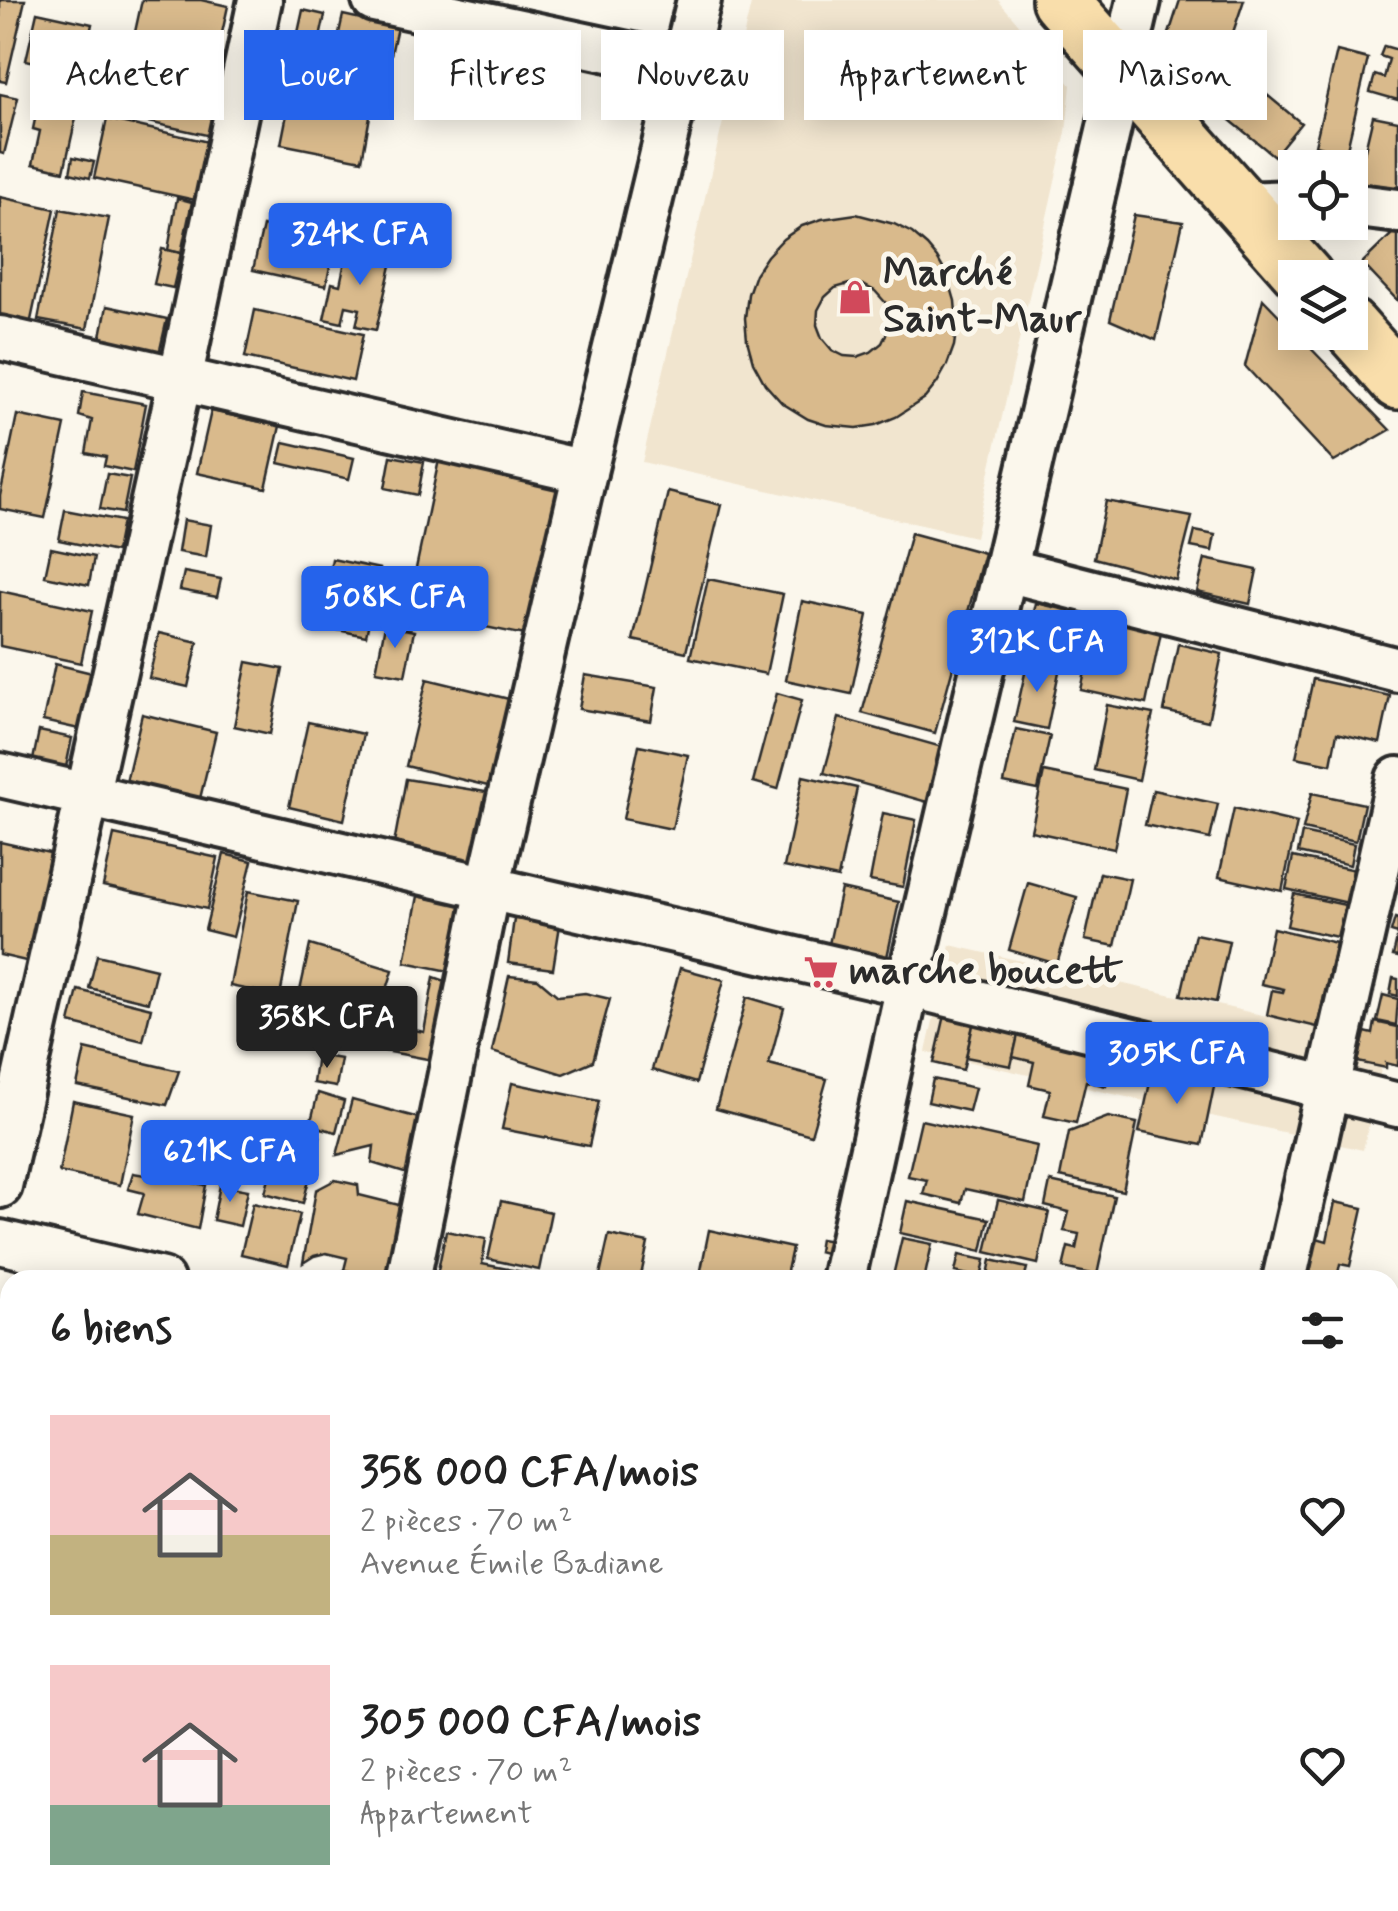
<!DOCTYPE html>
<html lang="fr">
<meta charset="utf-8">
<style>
body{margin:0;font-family:Mynerve,sans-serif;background:#f2f2f2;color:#222;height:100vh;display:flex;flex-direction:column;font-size:38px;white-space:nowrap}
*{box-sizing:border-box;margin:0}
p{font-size:32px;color:#767676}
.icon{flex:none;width:55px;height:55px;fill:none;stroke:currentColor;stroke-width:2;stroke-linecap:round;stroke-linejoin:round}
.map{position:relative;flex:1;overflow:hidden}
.panel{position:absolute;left:0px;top:1270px;width:1400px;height:642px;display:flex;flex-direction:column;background:#fff;border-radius:30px 30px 0 0;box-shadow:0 5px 25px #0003}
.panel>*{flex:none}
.top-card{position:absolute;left:30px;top:30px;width:1340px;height:90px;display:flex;gap:20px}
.controls{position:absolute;left:1278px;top:150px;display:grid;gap:20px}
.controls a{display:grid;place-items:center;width:90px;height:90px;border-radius:0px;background:#fff;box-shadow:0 5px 25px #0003;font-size:50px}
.price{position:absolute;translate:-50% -85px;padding:0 22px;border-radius:10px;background:#2563eb;color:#fff;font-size:32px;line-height:65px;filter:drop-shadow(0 2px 5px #0008)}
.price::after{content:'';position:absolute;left:50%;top:60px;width:30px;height:22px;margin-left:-15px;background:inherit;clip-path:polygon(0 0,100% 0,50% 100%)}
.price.selected{background:#222;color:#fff}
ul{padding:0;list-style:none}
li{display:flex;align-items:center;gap:30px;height:250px;padding:0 50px}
li span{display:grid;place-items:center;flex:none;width:280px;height:200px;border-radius:0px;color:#555}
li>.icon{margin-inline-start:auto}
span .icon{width:120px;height:120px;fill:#fffc;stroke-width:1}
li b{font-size:42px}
h2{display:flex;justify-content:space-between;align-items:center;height:120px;padding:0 50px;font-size:42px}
.pill{padding:0 35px;border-radius:0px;background:#fff;box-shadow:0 5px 25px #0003;font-size:35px;line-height:90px}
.pill.selected{background:#2563eb;color:#fff}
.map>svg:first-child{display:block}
.built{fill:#f1e5cf}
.building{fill:#d9ba8c;stroke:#2b2b2b;stroke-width:2.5;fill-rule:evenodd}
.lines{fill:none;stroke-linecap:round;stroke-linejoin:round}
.minor-casing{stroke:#2b2b2b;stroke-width:50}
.major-casing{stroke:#2b2b2b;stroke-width:62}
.minor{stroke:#fbf7ec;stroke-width:42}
.major{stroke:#f9deab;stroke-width:55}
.labels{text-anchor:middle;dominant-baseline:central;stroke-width:10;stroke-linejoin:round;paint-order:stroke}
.poi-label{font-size:40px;font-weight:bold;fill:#2b2b2b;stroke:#fbf7ec;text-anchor:start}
</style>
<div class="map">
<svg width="1398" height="1911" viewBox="0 0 1398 1911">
<rect width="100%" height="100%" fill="#fbf7ec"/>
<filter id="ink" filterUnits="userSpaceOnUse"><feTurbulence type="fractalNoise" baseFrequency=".01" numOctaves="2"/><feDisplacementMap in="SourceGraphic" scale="20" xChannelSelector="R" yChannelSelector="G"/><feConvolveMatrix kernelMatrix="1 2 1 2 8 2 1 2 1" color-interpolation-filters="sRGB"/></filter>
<g filter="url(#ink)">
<g class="built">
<path d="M 752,0 L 998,0 L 1071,85 L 1066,132 L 975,537 L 642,462 Z"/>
<path d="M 950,945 L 1387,1043 L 1363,1150 L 926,1052 Z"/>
</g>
<g class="building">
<path d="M 0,0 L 25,0 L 6,82 L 0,81 Z"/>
<path d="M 142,0 L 201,0 L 228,6 L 213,74 L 130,55 Z"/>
<path d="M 1180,0 L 1244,0 L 1224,59 L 1167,40 Z"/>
<path d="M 303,10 L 325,15 L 318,47 L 296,42 Z"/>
<path d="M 37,12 L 92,24 L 82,72 L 26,60 Z"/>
<path d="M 343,15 L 397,27 L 385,82 L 331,70 Z"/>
<path d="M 1384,46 L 1398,50 L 1398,100 L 1370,92 L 1375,75 L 1384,78 L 1389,59 L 1380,56 Z"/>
<path d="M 1337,51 L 1368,59 L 1346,153 L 1315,145 Z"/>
<path d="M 92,59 L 222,87 L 211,136 L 81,107 Z"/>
<path d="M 1226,61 L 1301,123 L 1274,156 L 1198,94 Z"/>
<path d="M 294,79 L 374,94 L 362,160 L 281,144 Z"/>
<path d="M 0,94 L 18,98 L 4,154 L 0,153 Z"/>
<path d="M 38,105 L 77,113 L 64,171 L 33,164 L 40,131 L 33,129 Z"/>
<path d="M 1373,116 L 1398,121 L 1398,202 L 1355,192 Z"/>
<path d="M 107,119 L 208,142 L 195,200 L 94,178 Z"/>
<path d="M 1314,150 L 1350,159 L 1348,168 L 1310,168 Z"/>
<path d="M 73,157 L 94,162 L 90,178 L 70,173 Z"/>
<path d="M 0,197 L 55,209 L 30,325 L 0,318 Z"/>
<path d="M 177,198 L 192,202 L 181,253 L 168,250 Z"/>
<path d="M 60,209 L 109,218 L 87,329 L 38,320 Z"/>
<path d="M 856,214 L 894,224 L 912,233 L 927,246 L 937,258 L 948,277 L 955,301 L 957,325 L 954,346 L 947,365 L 937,383 L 925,398 L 896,417 L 876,425 L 857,428 L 826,425 L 808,419 L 782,403 L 765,384 L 753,362 L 747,340 L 745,318 L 748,294 L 755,274 L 767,256 L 783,239 L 802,226 L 822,219 ZM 849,284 L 863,285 L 875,291 L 885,302 L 889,316 L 888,330 L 882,343 L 871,352 L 857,357 L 844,356 L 832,350 L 822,338 L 817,325 L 818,310 L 825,297 L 835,288 Z"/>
<path d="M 1134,215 L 1183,222 L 1156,340 L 1110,320 Z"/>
<path d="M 263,226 L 335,242 L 326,286 L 253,270 Z"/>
<path d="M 1398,228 L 1398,301 L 1362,263 Z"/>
<path d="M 348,247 L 393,257 L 376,330 L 356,326 L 360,309 L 346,306 L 342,323 L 324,319 L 332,283 L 340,285 Z"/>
<path d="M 162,249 L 181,253 L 173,288 L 154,284 Z"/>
<path d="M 1263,299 L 1295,332 L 1390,430 L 1334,462 L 1245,366 Z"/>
<path d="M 107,306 L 167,319 L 159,354 L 100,341 Z"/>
<path d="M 255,310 L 363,334 L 353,381 L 245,357 Z"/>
<path d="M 83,392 L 146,404 L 133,472 L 104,466 L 106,457 L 86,453 L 92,420 L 79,416 Z"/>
<path d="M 211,411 L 280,426 L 266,488 L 197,473 Z"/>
<path d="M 17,415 L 65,425 L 45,518 L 0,509 L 0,496 Z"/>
<path d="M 284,442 L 354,458 L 349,479 L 279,463 Z"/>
<path d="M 440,455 L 555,477 L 567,499 L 535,637 L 407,611 Z"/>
<path d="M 391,456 L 424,462 L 418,495 L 385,488 Z"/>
<path d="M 107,474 L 130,478 L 123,513 L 100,509 Z"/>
<path d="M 668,492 L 721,505 L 686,652 L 633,640 Z"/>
<path d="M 1106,501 L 1192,517 L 1176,580 L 1094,558 Z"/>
<path d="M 65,510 L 122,521 L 116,552 L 59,540 Z"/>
<path d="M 183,520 L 211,525 L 206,557 L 178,552 Z"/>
<path d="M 1195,531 L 1215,535 L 1212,551 L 1191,547 Z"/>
<path d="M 911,533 L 984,553 L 935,733 L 862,713 Z"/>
<path d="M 51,548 L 94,557 L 89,585 L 45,576 Z"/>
<path d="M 332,559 L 380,569 L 366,636 L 319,626 Z"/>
<path d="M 1205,559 L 1257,570 L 1250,604 L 1197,592 Z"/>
<path d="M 184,572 L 221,579 L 217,597 L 180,590 Z"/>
<path d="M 708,579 L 783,594 L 766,674 L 690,658 Z"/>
<path d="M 0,591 L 92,611 L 81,663 L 0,646 Z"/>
<path d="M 385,592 L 401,595 L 396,624 L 379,620 Z"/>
<path d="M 802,601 L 868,615 L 851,694 L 786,680 Z"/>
<path d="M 1036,603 L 1089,615 L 1078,665 L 1025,653 Z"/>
<path d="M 1097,618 L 1161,632 L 1146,704 L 1081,690 Z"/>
<path d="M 385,625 L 414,631 L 405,676 L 376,671 Z"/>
<path d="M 159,633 L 198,642 L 188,687 L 149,678 Z"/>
<path d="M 1178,644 L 1222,654 L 1208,721 L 1164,711 Z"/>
<path d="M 1028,660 L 1060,667 L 1047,729 L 1014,722 Z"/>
<path d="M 247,662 L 283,669 L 270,734 L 234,726 Z"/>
<path d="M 55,664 L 92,673 L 79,729 L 43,721 Z"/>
<path d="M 585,675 L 657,687 L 651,721 L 579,709 Z"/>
<path d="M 427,679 L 517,701 L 496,788 L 406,766 Z"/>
<path d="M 1313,679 L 1390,696 L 1380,743 L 1337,733 L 1331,764 L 1296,757 Z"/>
<path d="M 777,693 L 802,700 L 778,789 L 753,782 Z"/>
<path d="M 1107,705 L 1153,714 L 1139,780 L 1094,770 Z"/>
<path d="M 142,714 L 216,732 L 198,807 L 124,790 Z"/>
<path d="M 839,718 L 942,747 L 927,802 L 824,773 Z"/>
<path d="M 308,722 L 363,734 L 344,820 L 289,807 Z"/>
<path d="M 1016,729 L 1050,736 L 1038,790 L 1004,783 Z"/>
<path d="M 39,731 L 72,738 L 66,767 L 33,760 Z"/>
<path d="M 639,745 L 688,755 L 672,829 L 623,819 Z"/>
<path d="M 1044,772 L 1126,789 L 1114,849 L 1031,831 Z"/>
<path d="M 803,776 L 857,788 L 838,878 L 784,867 Z"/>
<path d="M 406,779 L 492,793 L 480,864 L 393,849 Z"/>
<path d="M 1153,790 L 1218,804 L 1210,839 L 1145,825 Z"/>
<path d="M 1312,793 L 1364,804 L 1356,841 L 1303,829 Z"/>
<path d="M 1234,808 L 1297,823 L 1282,891 L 1219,877 Z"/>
<path d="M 883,813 L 916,820 L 903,887 L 870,881 Z"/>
<path d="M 1302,833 L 1354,844 L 1350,865 L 1298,853 Z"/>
<path d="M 114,835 L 218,858 L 207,909 L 103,886 Z"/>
<path d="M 0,842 L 54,854 L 30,962 L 0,955 Z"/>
<path d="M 224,854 L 252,861 L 233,937 L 205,930 Z"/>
<path d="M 1293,857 L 1355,870 L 1348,903 L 1286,889 Z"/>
<path d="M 1100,873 L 1130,879 L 1115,946 L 1085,940 Z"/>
<path d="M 1028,883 L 1077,897 L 1057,964 L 1009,950 Z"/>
<path d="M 841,889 L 899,902 L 887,957 L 829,944 Z"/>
<path d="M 248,891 L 298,901 L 280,996 L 230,986 Z"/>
<path d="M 1294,894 L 1345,905 L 1337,937 L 1287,926 Z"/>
<path d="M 418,896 L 472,907 L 459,973 L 405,962 Z"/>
<path d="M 1395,918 L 1398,919 L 1398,957 L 1393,956 L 1398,934 L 1391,932 Z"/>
<path d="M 514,919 L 560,925 L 553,969 L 508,963 Z"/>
<path d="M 1273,928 L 1336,943 L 1317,1027 L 1267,1015 L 1272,990 L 1283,992 L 1284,989 L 1261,984 Z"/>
<path d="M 1195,934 L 1229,941 L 1216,1002 L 1181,995 Z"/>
<path d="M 310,945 L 393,970 L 379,1015 L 298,1000 Z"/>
<path d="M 97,955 L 156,969 L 148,1002 L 89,988 Z"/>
<path d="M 680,968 L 724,980 L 696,1083 L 652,1070 Z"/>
<path d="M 509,976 L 538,979 L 558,996 L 585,993 L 610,999 L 593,1061 L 563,1074 L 492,1052 Z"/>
<path d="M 434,977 L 460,986 L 438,1061 L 348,1044 L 357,1018 L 424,1032 Z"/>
<path d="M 1393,978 L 1398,979 L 1398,996 L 1390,994 Z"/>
<path d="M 78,990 L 151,1008 L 143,1041 L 70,1023 Z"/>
<path d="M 1383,995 L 1398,999 L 1396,1025 L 1377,1021 Z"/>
<path d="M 747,997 L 784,1008 L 769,1064 L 827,1079 L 811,1135 L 716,1109 Z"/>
<path d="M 945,1015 L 974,1021 L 963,1070 L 934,1063 Z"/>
<path d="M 974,1021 L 1019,1031 L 1011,1066 L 966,1057 Z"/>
<path d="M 1375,1022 L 1398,1027 L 1398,1066 L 1386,1063 L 1386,1068 L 1358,1062 L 1365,1032 L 1373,1034 Z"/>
<path d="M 1018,1035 L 1113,1057 L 1106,1086 L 1086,1081 L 1076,1123 L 1044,1116 L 1050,1090 L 1029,1085 L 1034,1062 L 1013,1057 Z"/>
<path d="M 85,1049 L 179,1071 L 167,1105 L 77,1086 Z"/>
<path d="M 317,1055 L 341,1059 L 336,1087 L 313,1083 Z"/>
<path d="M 1153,1069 L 1215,1082 L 1202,1145 L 1139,1132 Z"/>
<path d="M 933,1079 L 975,1088 L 969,1111 L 928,1102 Z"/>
<path d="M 512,1083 L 599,1101 L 589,1146 L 502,1129 Z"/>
<path d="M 318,1093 L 344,1101 L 336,1132 L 310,1125 Z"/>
<path d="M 352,1100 L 430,1121 L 414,1176 L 372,1163 L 374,1146 L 337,1155 Z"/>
<path d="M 73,1101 L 134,1114 L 120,1185 L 59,1172 Z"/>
<path d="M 1108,1117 L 1137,1123 L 1123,1191 L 1060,1177 L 1069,1132 Z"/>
<path d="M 921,1120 L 1037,1146 L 1025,1202 L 965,1189 L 961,1203 L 923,1194 L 927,1180 L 908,1176 Z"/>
<path d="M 282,1127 L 320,1137 L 303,1203 L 265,1193 Z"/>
<path d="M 133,1173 L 206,1185 L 198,1229 L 138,1214 L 144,1193 L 128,1189 Z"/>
<path d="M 335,1180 L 358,1185 L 359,1195 L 407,1207 L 388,1279 L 344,1270 L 347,1258 L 326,1253 L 314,1256 L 303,1263 L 316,1190 Z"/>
<path d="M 1050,1182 L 1114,1196 L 1097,1275 L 1063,1268 L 1068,1247 L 1076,1249 L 1079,1234 L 1064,1231 L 1069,1212 L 1045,1206 Z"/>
<path d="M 220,1185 L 248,1190 L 240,1226 L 213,1220 Z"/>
<path d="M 998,1200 L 1049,1212 L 1038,1264 L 986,1252 Z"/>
<path d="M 501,1201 L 551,1212 L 539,1270 L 488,1259 Z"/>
<path d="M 907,1201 L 989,1219 L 982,1251 L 900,1233 Z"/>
<path d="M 1335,1202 L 1363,1208 L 1350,1266 L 1340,1264 L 1337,1278 L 1346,1280 L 1308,1280 L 1317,1238 L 1327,1241 Z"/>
<path d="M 253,1203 L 300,1214 L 288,1265 L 241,1254 Z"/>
<path d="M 709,1230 L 792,1248 L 785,1280 L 699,1280 Z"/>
<path d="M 446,1231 L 486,1239 L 482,1264 L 533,1274 L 532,1280 L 436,1280 Z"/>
<path d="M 609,1235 L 648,1243 L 640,1280 L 599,1280 Z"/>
<path d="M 902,1238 L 932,1244 L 924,1280 L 892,1280 Z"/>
<path d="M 820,1239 L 832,1241 L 829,1254 L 818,1251 Z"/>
<path d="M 959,1255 L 985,1260 L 981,1278 L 955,1272 Z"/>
<path d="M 991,1260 L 1027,1268 L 1024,1280 L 987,1280 Z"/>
<path d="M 1390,1347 L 1398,1349 L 1398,1376 L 1390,1375 Z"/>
<path d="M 0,1369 L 10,1371 L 10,1441 L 0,1440 Z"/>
<path d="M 1390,1386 L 1398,1388 L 1398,1484 L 1390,1482 Z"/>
<path d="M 0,1471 L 10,1473 L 10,1557 L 0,1555 Z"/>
<path d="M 0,1571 L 10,1573 L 10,1629 L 0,1627 Z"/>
<path d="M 0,1650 L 10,1652 L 2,1687 L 0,1687 Z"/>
<path d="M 1390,1667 L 1398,1669 L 1398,1758 L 1390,1756 Z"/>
<path d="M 10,1729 L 10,1799 L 0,1801 L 0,1731 Z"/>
<path d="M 1390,1825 L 1398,1826 L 1398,1911 L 1361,1911 L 1363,1902 L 1390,1902 Z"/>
<path d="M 303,1902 L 345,1902 L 343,1911 L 302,1911 Z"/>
<path d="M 357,1902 L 415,1902 L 413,1911 L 355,1911 Z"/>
<path d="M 895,1902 L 925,1902 L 922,1911 Z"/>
<path d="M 978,1902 L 1054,1902 L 1053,1911 L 976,1911 Z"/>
<path d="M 1224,1902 L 1251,1902 L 1250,1911 L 1223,1906 Z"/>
<path d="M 1267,1902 L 1306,1902 L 1304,1910 Z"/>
</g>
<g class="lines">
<g class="minor-casing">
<g id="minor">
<path d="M 374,0 L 684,66"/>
<path d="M 1240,204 L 1295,202"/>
<path d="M 1350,205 L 1398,211"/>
<path d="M 0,338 L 585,472"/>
<path d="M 1007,570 L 1398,670"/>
<path d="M 0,775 L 908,985 L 1398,1105"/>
<path d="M 0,1186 L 180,380 L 260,0"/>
<path d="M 0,1242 L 162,1280"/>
<path d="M 408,1280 L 488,888 L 585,472 L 699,0"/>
<path d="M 843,1280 L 908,985 L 1139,0"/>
<path d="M 1284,1280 L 1398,779"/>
<path d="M 1390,1562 L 1398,1564"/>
<path d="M 0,1868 L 10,1871"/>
<path d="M 138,1902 L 172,1911"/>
<path d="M 254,1911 L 256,1902"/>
<path d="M 700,1911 L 702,1902"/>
<path d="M 1133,1911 L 1135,1902"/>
</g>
</g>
<g class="major-casing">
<g id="major">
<path d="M 1060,0 L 1306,278"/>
<path d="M 1350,327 L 1398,381"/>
</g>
</g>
<use href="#minor" class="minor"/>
<use href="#major" class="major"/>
</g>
</g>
<defs>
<g id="shop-bare" transform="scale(2.7)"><path d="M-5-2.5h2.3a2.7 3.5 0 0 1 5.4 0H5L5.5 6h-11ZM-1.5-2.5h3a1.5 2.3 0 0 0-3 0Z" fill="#d1495b" stroke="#fbf7ec" stroke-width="2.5" paint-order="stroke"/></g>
<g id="supermarket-bare" transform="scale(2.7)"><path d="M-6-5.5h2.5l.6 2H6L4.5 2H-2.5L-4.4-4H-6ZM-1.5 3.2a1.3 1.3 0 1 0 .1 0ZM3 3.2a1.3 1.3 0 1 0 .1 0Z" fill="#d1495b" stroke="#fbf7ec" stroke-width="2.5" paint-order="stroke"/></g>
</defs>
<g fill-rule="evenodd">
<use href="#shop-bare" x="855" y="297"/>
<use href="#supermarket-bare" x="821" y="972"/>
</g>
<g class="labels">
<g class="poi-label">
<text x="883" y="274">Marché<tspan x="883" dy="46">Saint-Maur</tspan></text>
<text x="849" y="972">marche boucett</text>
</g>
</g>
</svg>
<div class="controls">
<a><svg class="icon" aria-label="locate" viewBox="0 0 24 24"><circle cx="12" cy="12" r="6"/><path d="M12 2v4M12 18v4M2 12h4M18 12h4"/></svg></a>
<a><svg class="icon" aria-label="layers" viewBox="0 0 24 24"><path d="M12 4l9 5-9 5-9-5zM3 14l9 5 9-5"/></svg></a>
</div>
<b class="price" style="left:360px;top:288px">324K CFA</b>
<b class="price" style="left:395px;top:651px">508K CFA</b>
<b class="price" style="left:1037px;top:695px">312K CFA</b>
<b class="price selected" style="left:327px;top:1071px">358K CFA</b>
<b class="price" style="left:1177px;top:1107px">305K CFA</b>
<b class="price" style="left:230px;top:1205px">621K CFA</b>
<div class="top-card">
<a class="pill">Acheter</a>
<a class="pill selected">Louer</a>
<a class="pill">Filtres</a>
<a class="pill">Nouveau</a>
<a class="pill">Appartement</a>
<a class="pill">Maison</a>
</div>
<section class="panel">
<h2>6 biens<svg class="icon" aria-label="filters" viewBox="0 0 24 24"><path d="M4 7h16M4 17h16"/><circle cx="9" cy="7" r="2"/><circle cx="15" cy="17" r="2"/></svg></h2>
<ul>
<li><span style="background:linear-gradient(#f6c9c9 60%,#c2b280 0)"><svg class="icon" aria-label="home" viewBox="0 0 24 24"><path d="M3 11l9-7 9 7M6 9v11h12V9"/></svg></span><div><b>358 000 CFA/mois</b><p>2 pièces · 70 m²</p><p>Avenue Émile Badiane</p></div><svg class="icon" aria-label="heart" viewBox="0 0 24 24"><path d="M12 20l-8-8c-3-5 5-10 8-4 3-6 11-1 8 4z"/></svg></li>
<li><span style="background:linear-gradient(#f6c9c9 70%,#7fa58c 0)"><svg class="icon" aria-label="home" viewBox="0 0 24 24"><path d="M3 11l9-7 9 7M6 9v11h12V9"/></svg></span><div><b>305 000 CFA/mois</b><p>2 pièces · 70 m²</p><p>Appartement</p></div><svg class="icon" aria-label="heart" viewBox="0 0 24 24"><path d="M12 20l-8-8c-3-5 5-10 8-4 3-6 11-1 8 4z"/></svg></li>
</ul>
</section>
</div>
